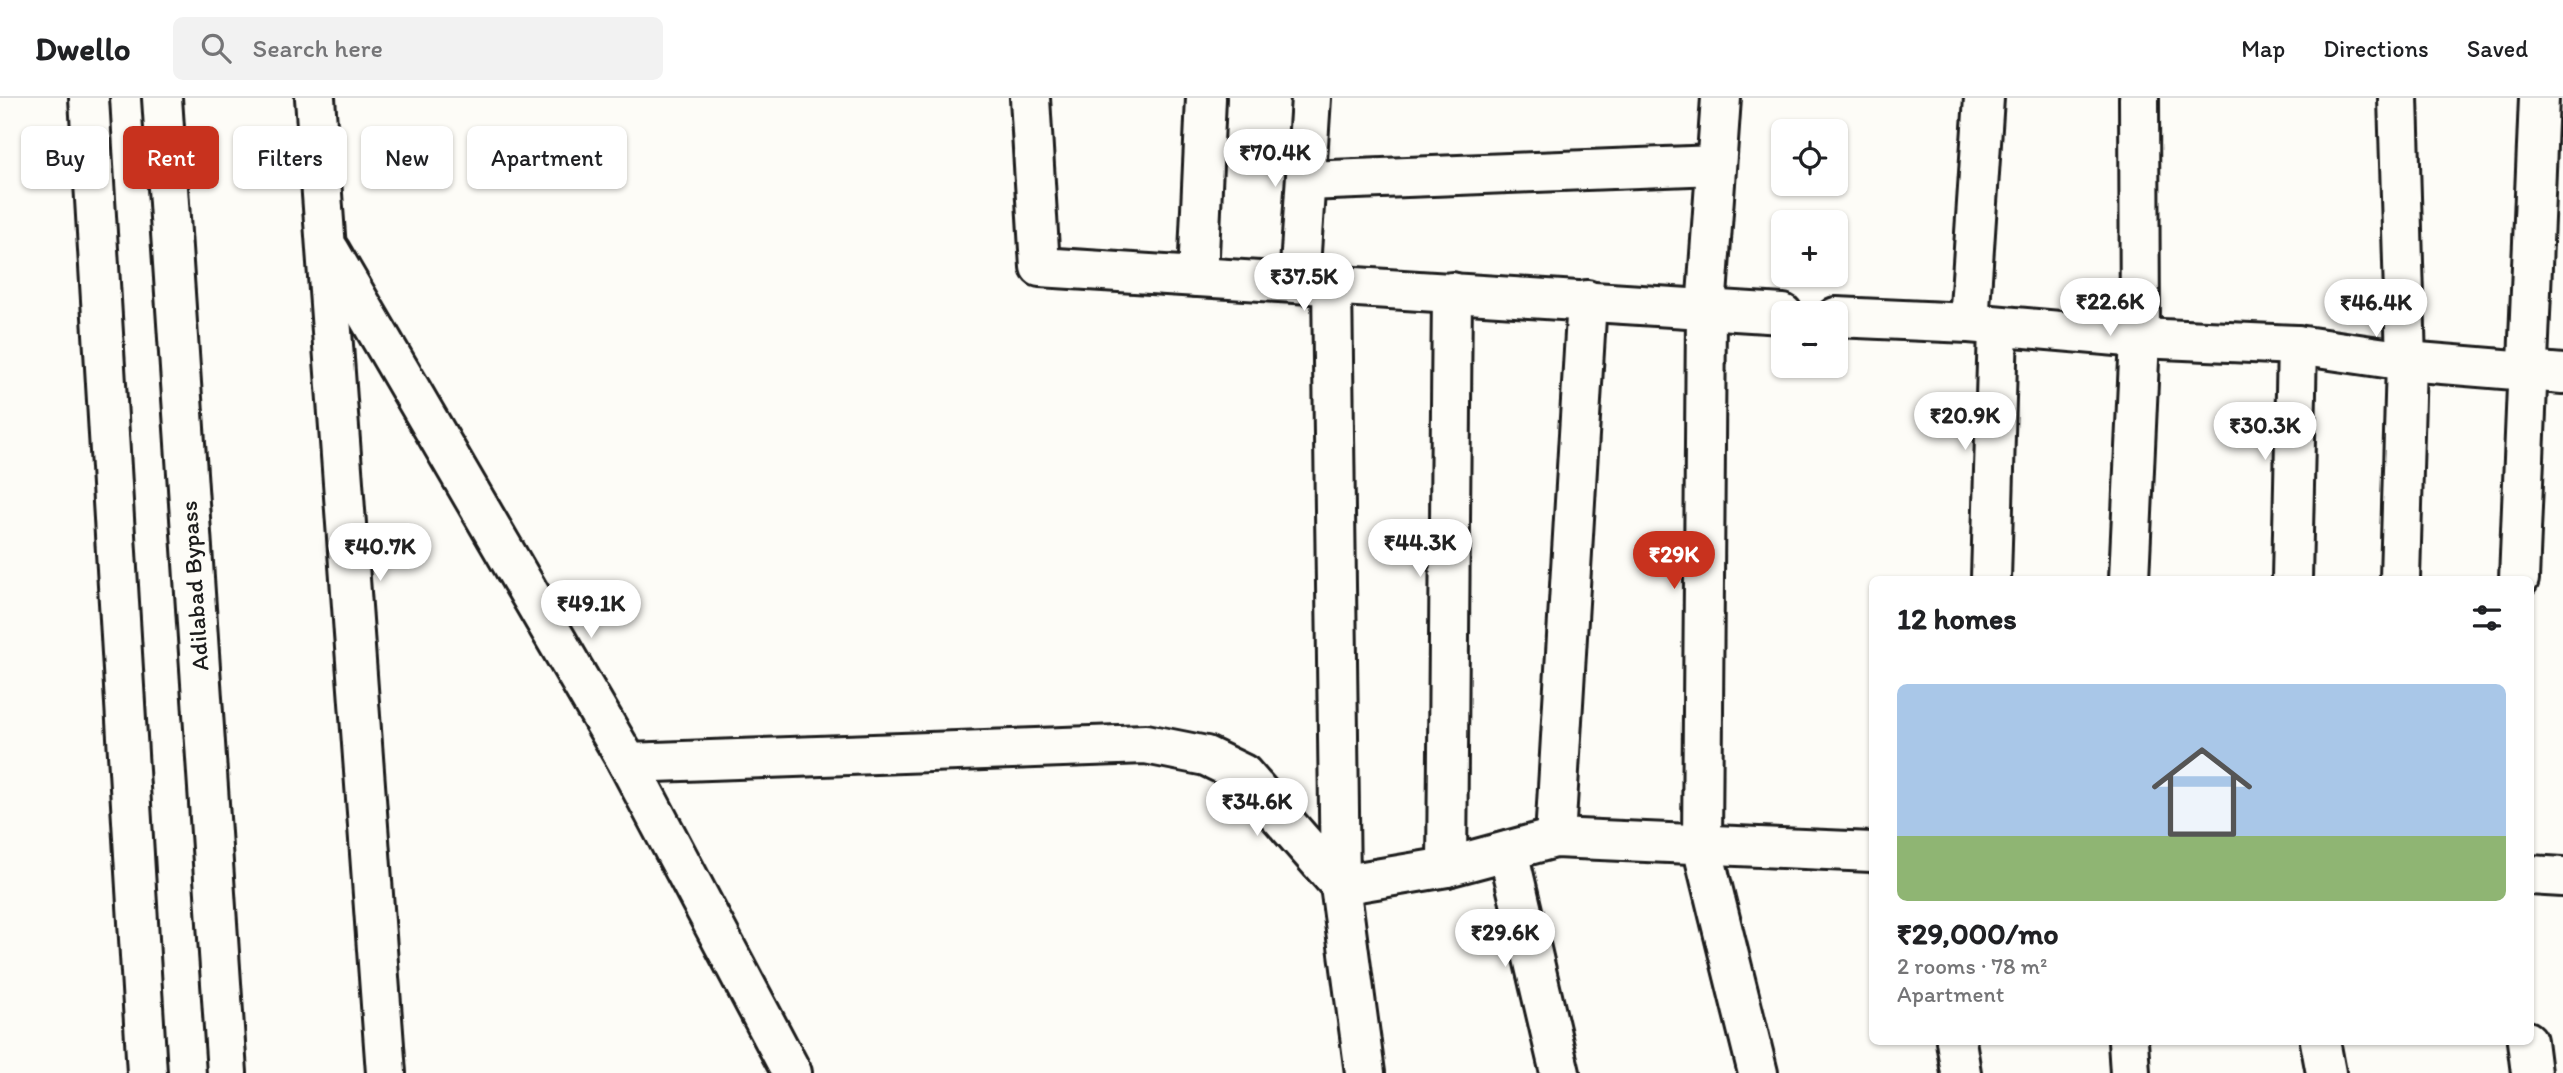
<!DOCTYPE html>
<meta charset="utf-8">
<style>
body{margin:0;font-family:Itim,sans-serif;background:#f2f2f2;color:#202124;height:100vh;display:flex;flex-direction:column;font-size:26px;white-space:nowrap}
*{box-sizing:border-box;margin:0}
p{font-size:23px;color:#757577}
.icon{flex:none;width:38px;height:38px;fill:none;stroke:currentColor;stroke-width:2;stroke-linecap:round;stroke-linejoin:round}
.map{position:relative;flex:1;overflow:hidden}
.drawer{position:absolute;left:1869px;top:478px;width:665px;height:469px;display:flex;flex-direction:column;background:#fff;border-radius:10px;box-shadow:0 2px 5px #0004}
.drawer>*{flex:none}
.guide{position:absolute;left:21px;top:28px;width:665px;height:63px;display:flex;gap:14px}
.controls{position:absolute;left:1771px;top:21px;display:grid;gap:14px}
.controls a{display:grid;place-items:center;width:77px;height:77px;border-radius:10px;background:#fff;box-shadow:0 2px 5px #0004;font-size:35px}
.price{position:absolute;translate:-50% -60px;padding:0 16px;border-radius:24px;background:#fff;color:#222;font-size:23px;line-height:46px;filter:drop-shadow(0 2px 4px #0008)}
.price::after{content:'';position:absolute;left:50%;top:42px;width:21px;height:16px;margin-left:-10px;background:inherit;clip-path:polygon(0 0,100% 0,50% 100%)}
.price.active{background:#c8321e;color:#fff}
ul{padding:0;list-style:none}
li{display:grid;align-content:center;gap:14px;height:371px;padding:0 28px}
li span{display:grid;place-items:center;height:217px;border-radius:10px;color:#555}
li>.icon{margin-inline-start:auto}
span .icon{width:126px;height:126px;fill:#fffc;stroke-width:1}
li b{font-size:30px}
h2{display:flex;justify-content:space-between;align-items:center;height:84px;padding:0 28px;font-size:30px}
.chip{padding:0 24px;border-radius:10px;background:#fff;box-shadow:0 2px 5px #0004;font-size:24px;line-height:63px}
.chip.active{background:#c8321e;color:#fff}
header{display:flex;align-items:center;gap:42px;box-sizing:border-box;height:98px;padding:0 35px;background:#fff;border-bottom:2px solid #e0e0e0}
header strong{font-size:33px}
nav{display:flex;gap:38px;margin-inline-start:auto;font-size:24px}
.search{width:490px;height:63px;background:#f2f2f2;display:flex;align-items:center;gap:18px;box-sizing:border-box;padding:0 24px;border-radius:10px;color:#757577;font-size:26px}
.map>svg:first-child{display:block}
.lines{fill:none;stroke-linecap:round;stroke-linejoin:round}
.minor-casing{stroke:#1c1c1c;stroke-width:44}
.trunk-casing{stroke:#1c1c1c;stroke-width:44}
.minor{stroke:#fdfcf7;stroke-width:38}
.trunk{stroke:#fdfcf7;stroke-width:38}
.labels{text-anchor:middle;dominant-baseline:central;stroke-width:7;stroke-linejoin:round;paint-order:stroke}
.street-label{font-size:24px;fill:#1c1c1c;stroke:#fdfcf7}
</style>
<header>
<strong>Dwello</strong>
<div class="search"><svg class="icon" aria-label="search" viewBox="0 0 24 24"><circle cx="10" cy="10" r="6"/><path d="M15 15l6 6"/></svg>Search here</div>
<nav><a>Map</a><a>Directions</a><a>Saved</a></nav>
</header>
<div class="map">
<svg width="2563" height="975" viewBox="0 0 2563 975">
<rect width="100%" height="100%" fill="#fdfcf7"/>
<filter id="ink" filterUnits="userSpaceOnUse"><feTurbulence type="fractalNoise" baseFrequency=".0143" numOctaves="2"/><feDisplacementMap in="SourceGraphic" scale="14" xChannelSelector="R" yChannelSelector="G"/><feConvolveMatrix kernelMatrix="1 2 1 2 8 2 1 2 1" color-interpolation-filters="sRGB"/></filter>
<g filter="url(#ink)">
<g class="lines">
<g class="minor-casing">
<g id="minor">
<path d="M 315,0 L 386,975"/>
<path d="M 1030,0 L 1040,169 L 1783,216"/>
<path d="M 1721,0 L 1706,213 L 1702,748 L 1758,975"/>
<path d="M 1984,0 L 1969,225 L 2140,240 L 2297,247 L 2406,263 L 2563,276"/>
<path d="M 2398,0 L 2406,263 L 2400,481"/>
<path d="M 1306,83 L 1716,67"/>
<path d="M 330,153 L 628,665 L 792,975"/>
<path d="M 1198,179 L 1206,0"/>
<path d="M 1299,185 L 1311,0"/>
<path d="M 1332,187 L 1340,787 L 1365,975"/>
<path d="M 1836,219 L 1969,225"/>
<path d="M 1991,481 L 1998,228"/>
<path d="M 2129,481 L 2140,240 L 2139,0"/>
<path d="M 2292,481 L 2297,247"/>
<path d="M 2519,481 L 2539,0"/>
<path d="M 628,665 L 1146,646 L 1206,658 L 1243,676 L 1340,787 L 1447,769 L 1555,740 L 1872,754"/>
<path d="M 1555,740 L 1587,202"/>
<path d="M 1508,753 L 1560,975"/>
<path d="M 1447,769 L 1452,194"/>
<path d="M 2530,777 L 2563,779"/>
<path d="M 1956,943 L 1961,975"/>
<path d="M 2128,943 L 2130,975"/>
<path d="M 2320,943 L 2326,975"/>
<path d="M 2527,943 L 2531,975"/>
</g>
</g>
<g class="trunk-casing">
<g id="trunk">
<path d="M 89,0 L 147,975"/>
<path d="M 162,0 L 227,975"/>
</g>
</g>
<use href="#minor" class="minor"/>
<use href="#trunk" class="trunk"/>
</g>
</g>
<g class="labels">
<g class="street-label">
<text transform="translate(194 488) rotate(-94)">Adilabad Bypass</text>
</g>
</g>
</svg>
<div class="controls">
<a><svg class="icon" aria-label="locate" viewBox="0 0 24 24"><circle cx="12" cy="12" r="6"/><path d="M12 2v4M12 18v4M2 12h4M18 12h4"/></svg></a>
<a>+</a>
<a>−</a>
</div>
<b class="price" style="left:1275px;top:91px">₹70.4K</b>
<b class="price" style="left:1304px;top:215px">₹37.5K</b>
<b class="price" style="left:2110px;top:240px">₹22.6K</b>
<b class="price" style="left:2376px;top:241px">₹46.4K</b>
<b class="price" style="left:1965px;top:354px">₹20.9K</b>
<b class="price" style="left:2265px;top:364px">₹30.3K</b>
<b class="price" style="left:1420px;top:481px">₹44.3K</b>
<b class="price" style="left:380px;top:485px">₹40.7K</b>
<b class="price active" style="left:1674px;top:493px">₹29K</b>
<b class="price" style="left:591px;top:542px">₹49.1K</b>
<b class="price" style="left:1257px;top:740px">₹34.6K</b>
<b class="price" style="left:1505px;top:871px">₹29.6K</b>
<div class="guide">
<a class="chip">Buy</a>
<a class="chip active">Rent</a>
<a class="chip">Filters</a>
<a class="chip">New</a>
<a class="chip">Apartment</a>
</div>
<section class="drawer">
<h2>12 homes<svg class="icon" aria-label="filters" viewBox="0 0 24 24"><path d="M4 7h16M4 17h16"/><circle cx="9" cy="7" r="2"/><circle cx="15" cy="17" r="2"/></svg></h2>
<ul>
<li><span style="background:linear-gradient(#a9c7e8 70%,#8fb573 0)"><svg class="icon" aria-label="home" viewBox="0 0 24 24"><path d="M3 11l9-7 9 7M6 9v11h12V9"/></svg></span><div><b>₹29,000/mo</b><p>2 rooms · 78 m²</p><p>Apartment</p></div></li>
</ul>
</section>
</div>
